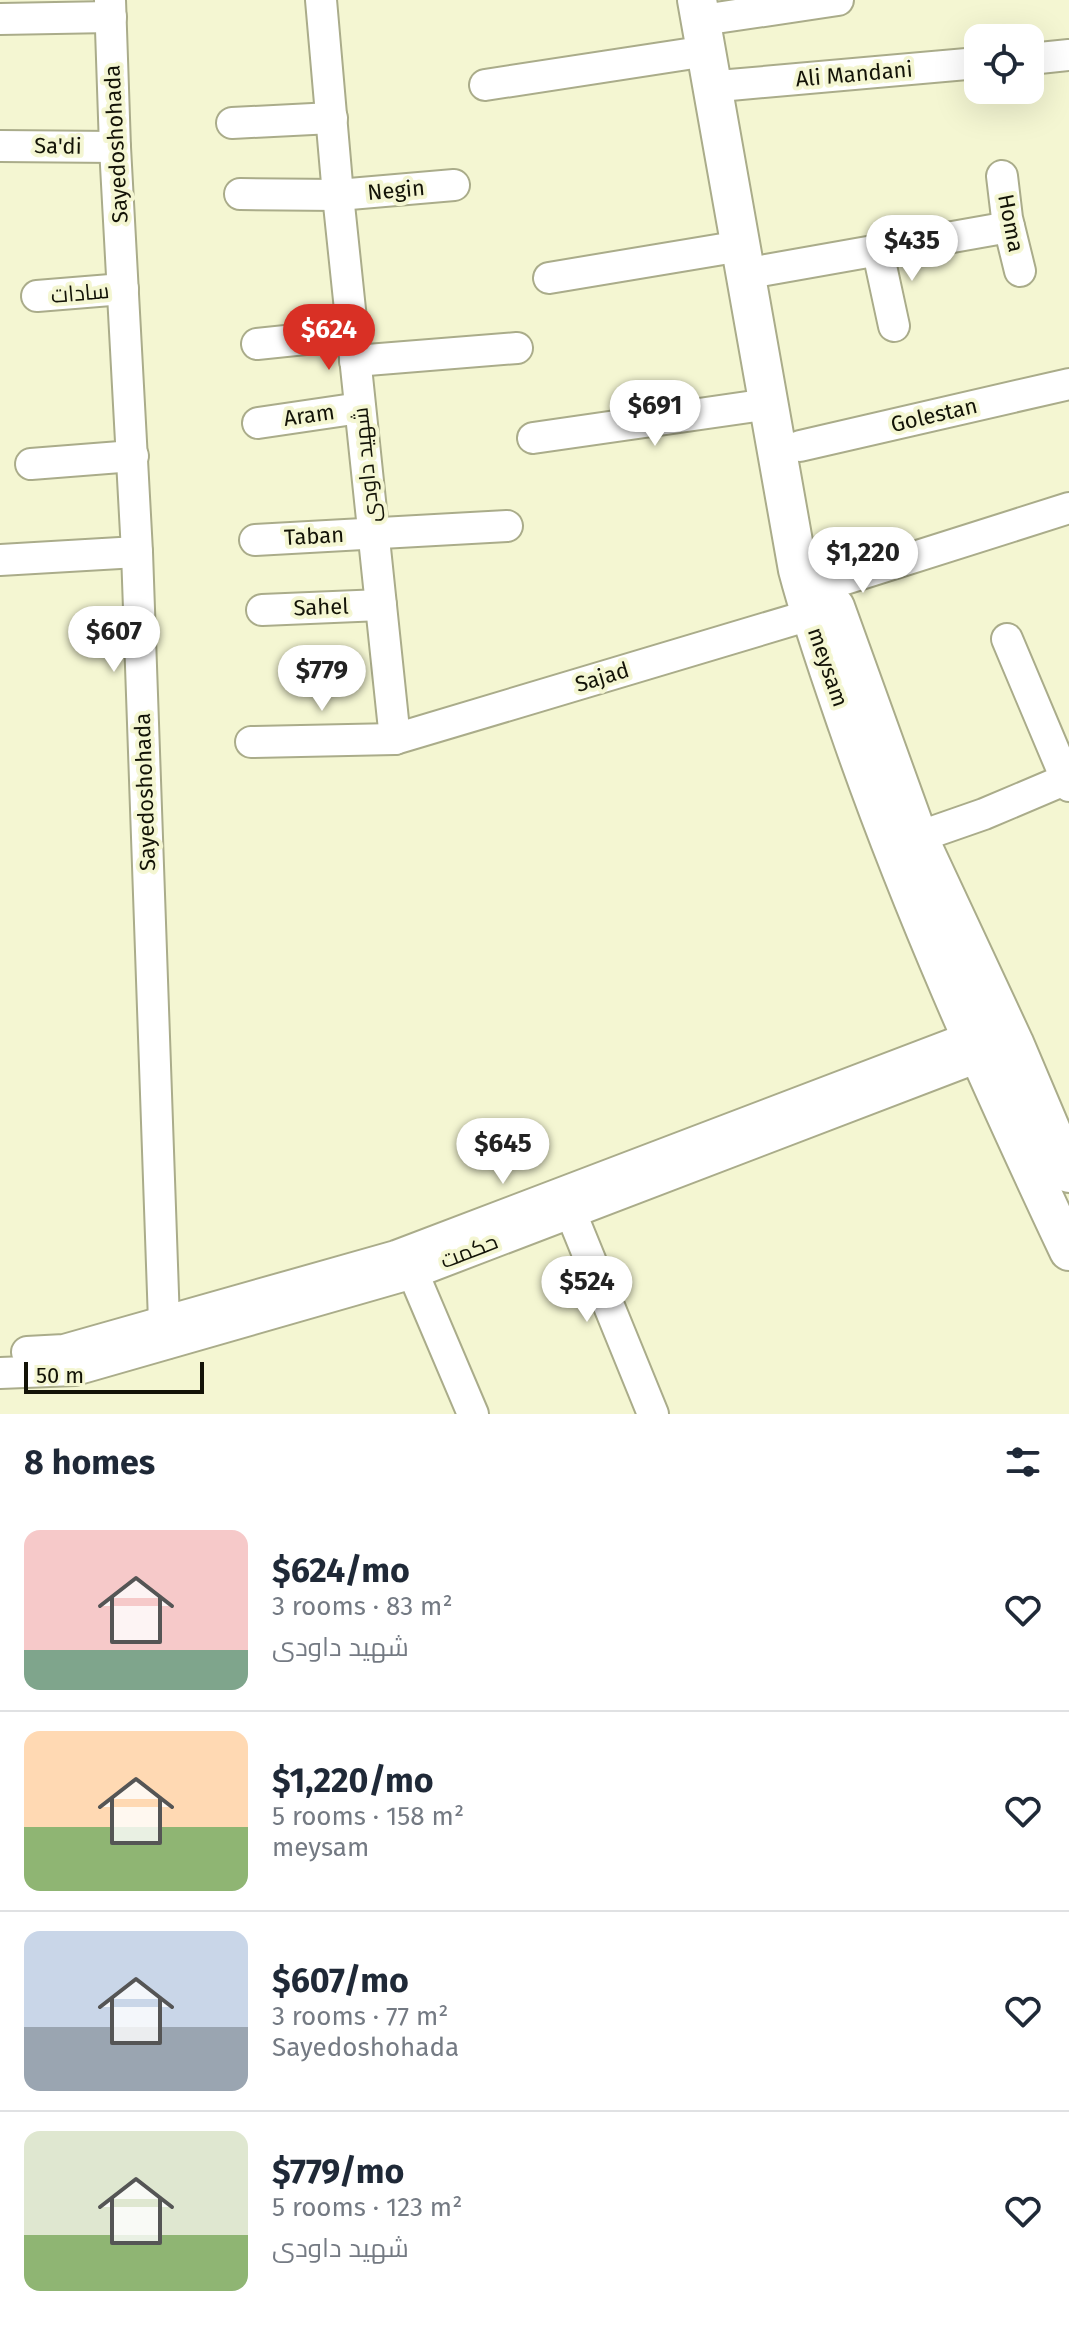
<!DOCTYPE html>
<meta charset="utf-8">
<style>
body{margin:0;font-family:"Fira Sans",Cairo,sans-serif;background:#f2f2f3;color:#1f2937;height:100vh;display:flex;flex-direction:column;font-size:30px;white-space:nowrap}
*{box-sizing:border-box;margin:0}
p{font-size:26px;color:#747a83}
.icon{flex:none;width:44px;height:44px;fill:none;stroke:currentColor;stroke-width:2;stroke-linecap:round;stroke-linejoin:round}
.map{position:relative;height:1414px;overflow:hidden}
.sheet{display:flex;flex-direction:column;background:#fff;flex:1}
.sheet>*{flex:none}
.fabs{position:absolute;left:964px;top:24px;display:grid;gap:16px}
.fabs a{display:grid;place-items:center;width:80px;height:80px;border-radius:16px;background:#fff;box-shadow:0 8px 32px #0002;font-size:40px}
.scale{position:absolute;left:24px;bottom:20px;width:180px;box-sizing:border-box;padding-left:8px;border:4px solid #131307;border-top:0;font-size:22px;line-height:28px;white-space:nowrap;color:#131307;-webkit-text-stroke:6px #f4f6d2;paint-order:stroke}
.price{position:absolute;translate:-50% -68px;padding:0 18px;border-radius:28px;background:#fff;color:#222;font-size:26px;line-height:52px;filter:drop-shadow(0 2px 4px #0008)}
.price::after{content:'';position:absolute;left:50%;top:48px;width:24px;height:18px;margin-left:-12px;background:inherit;clip-path:polygon(0 0,100% 0,50% 100%)}
.price.current{background:#d93025;color:#fff}
ul{padding:0;list-style:none}
li{display:flex;align-items:center;gap:24px;height:200px;padding:0 24px}
li+li{border-top:2px solid #e0e1e3}
li span{display:grid;place-items:center;flex:none;width:224px;height:160px;border-radius:16px;color:#555}
li>.icon{margin-inline-start:auto}
span .icon{width:96px;height:96px;fill:#fffc;stroke-width:1}
li b{font-size:34px}
h2{display:flex;justify-content:space-between;align-items:center;height:96px;padding:0 24px;font-size:34px}
.map>svg:first-child{display:block}
.lines{fill:none;stroke-linecap:round;stroke-linejoin:round}
.minor-casing{stroke:#aaac8a;stroke-width:34}
.major-casing{stroke:#aaac8a;stroke-width:42}
.minor{stroke:#fff;stroke-width:30}
.major{stroke:#fff;stroke-width:38}
.labels{text-anchor:middle;dominant-baseline:central;stroke-width:8;stroke-linejoin:round;paint-order:stroke}
.street-label{font-size:22px;fill:#131307;stroke:#f4f6d2}
</style>
<div class="map">
<svg width="1069" height="1414" viewBox="0 0 1069 1414">
<rect width="100%" height="100%" fill="#f4f6d2"/>
<g class="lines">
<g class="minor-casing">
<g id="minor">
<path d="M 110,0 L 115,147 L 137,552 L 164,1322 L 167,1343"/>
<path d="M 321,0 L 338,195 L 395,739"/>
<path d="M 716,18 L 838,0"/>
<path d="M 0,19 L 111,17"/>
<path d="M 1030,59 L 1069,55"/>
<path d="M 485,85 L 707,51"/>
<path d="M 730,85 L 978,63"/>
<path d="M 232,123 L 332,118"/>
<path d="M 0,146 L 115,147"/>
<path d="M 1002,176 L 1007,218 L 1020,271"/>
<path d="M 240,194 L 338,195 L 454,185"/>
<path d="M 878,252 L 894,326"/>
<path d="M 766,270 L 1009,227"/>
<path d="M 549,278 L 741,246"/>
<path d="M 37,296 L 123,289"/>
<path d="M 257,344 L 353,334"/>
<path d="M 355,361 L 517,348"/>
<path d="M 258,423 L 360,408"/>
<path d="M 533,438 L 769,404"/>
<path d="M 800,446 L 1069,384"/>
<path d="M 31,464 L 133,456"/>
<path d="M 255,540 L 507,526"/>
<path d="M 0,560 L 137,552"/>
<path d="M 826,585 L 1069,508"/>
<path d="M 262,610 L 381,605"/>
<path d="M 1007,639 L 1069,786"/>
<path d="M 251,742 L 395,739 L 810,615"/>
<path d="M 918,837 L 984,814 L 1069,778"/>
<path d="M 571,1213 L 653,1414"/>
<path d="M 413,1273 L 473,1414"/>
<path d="M 27,1352 L 64,1350 L 396,1256 L 992,1029"/>
<path d="M 0,1373 L 75,1370 L 413,1273 L 999,1049"/>
</g>
</g>
<g class="major-casing">
<g id="major">
<path d="M 697,0 L 798,570 C 812,623 830,674 848,726 C 910,906 988,1079 1069,1251"/>
<path d="M 835,607 L 918,837 L 1014,1043 L 1069,1173"/>
</g>
</g>
<use href="#minor" class="minor"/>
<use href="#major" class="major"/>
</g>
<g class="labels">
<g class="street-label">
<text transform="translate(854 74) rotate(-5)">Ali Mandani</text>
<text transform="translate(116 144) rotate(-93)">Sayedoshohada</text>
<text transform="translate(58 146) rotate(1)">Sa'di</text>
<text transform="translate(396 190) rotate(-5)">Negin</text>
<text transform="translate(1011 223) rotate(79)">Homa</text>
<text transform="translate(80 293) rotate(-5)">سادات</text>
<text transform="translate(309 415) rotate(-8)">Aram</text>
<text transform="translate(934 415) rotate(-13)">Golestan</text>
<text transform="translate(366 465) rotate(-96)">شهید داودی</text>
<text transform="translate(314 536) rotate(-3)">Taban</text>
<text transform="translate(321 607) rotate(-2)">Sahel</text>
<text transform="translate(828 667) rotate(71)">meysam</text>
<text transform="translate(602 677) rotate(-17)">Sajad</text>
<text transform="translate(145 792) rotate(-92)">Sayedoshohada</text>
<text transform="translate(469 1251) rotate(-21)">حکمت</text>
</g>
</g>
</svg>
<div class="fabs">
<a><svg class="icon" aria-label="locate" viewBox="0 0 24 24"><circle cx="12" cy="12" r="6"/><path d="M12 2v4M12 18v4M2 12h4M18 12h4"/></svg></a>
</div>
<div class="scale">50 m</div>
<b class="price" style="left:912px;top:283px">$435</b>
<b class="price current" style="left:329px;top:372px">$624</b>
<b class="price" style="left:655px;top:448px">$691</b>
<b class="price" style="left:863px;top:595px">$1,220</b>
<b class="price" style="left:114px;top:674px">$607</b>
<b class="price" style="left:322px;top:713px">$779</b>
<b class="price" style="left:503px;top:1186px">$645</b>
<b class="price" style="left:587px;top:1324px">$524</b>
</div>
<section class="sheet">
<h2>8 homes<svg class="icon" aria-label="filters" viewBox="0 0 24 24"><path d="M4 7h16M4 17h16"/><circle cx="9" cy="7" r="2"/><circle cx="15" cy="17" r="2"/></svg></h2>
<ul>
<li><span style="background:linear-gradient(#f6c9c9 75%,#7fa58c 0)"><svg class="icon" aria-label="home" viewBox="0 0 24 24"><path d="M3 11l9-7 9 7M6 9v11h12V9"/></svg></span><div><b>$624/mo</b><p>3 rooms · 83 m²</p><p>شهید داودی</p></div><svg class="icon" aria-label="heart" viewBox="0 0 24 24"><path d="M12 20l-8-8c-3-5 5-10 8-4 3-6 11-1 8 4z"/></svg></li>
<li><span style="background:linear-gradient(#ffd9b3 60%,#8fb573 0)"><svg class="icon" aria-label="home" viewBox="0 0 24 24"><path d="M3 11l9-7 9 7M6 9v11h12V9"/></svg></span><div><b>$1,220/mo</b><p>5 rooms · 158 m²</p><p>meysam</p></div><svg class="icon" aria-label="heart" viewBox="0 0 24 24"><path d="M12 20l-8-8c-3-5 5-10 8-4 3-6 11-1 8 4z"/></svg></li>
<li><span style="background:linear-gradient(#c9d6e8 60%,#9aa5b1 0)"><svg class="icon" aria-label="home" viewBox="0 0 24 24"><path d="M3 11l9-7 9 7M6 9v11h12V9"/></svg></span><div><b>$607/mo</b><p>3 rooms · 77 m²</p><p>Sayedoshohada</p></div><svg class="icon" aria-label="heart" viewBox="0 0 24 24"><path d="M12 20l-8-8c-3-5 5-10 8-4 3-6 11-1 8 4z"/></svg></li>
<li><span style="background:linear-gradient(#dfe7d0 65%,#8fb573 0)"><svg class="icon" aria-label="home" viewBox="0 0 24 24"><path d="M3 11l9-7 9 7M6 9v11h12V9"/></svg></span><div><b>$779/mo</b><p>5 rooms · 123 m²</p><p>شهید داودی</p></div><svg class="icon" aria-label="heart" viewBox="0 0 24 24"><path d="M12 20l-8-8c-3-5 5-10 8-4 3-6 11-1 8 4z"/></svg></li>
</ul>
</section>
